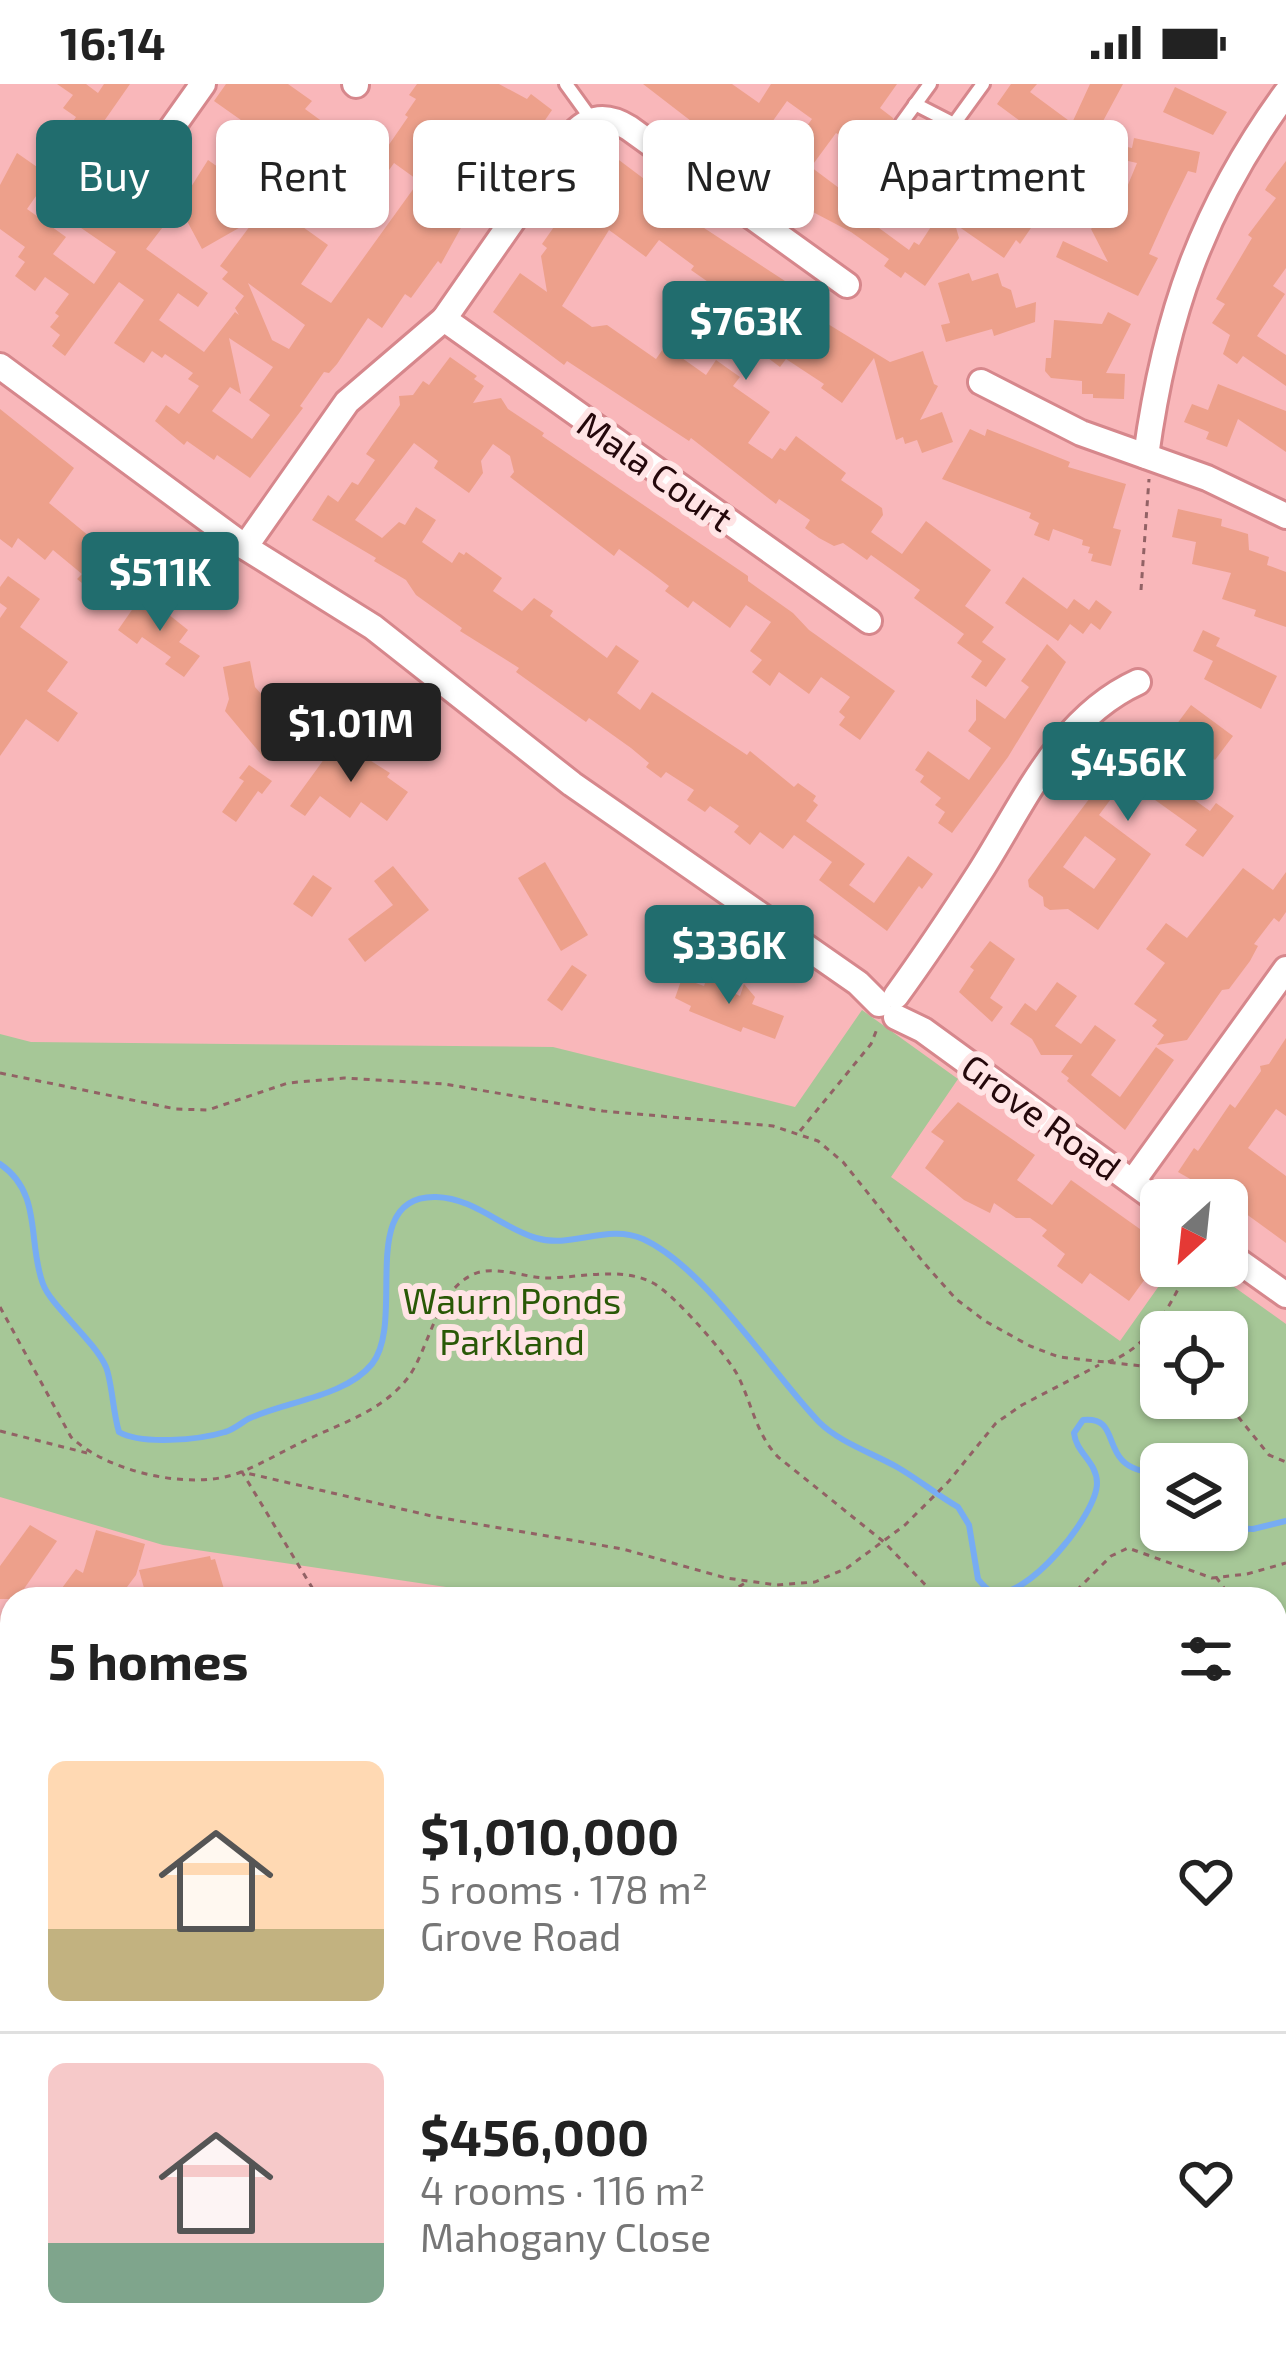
<!DOCTYPE html>
<meta charset="utf-8">
<style>
body{margin:0;font-family:"Exo 2",sans-serif;background:#f2f2f2;color:#222;height:100vh;display:flex;flex-direction:column;font-size:45px;white-space:nowrap}
*{box-sizing:border-box;margin:0}
p{font-size:39px;color:#767676}
.icon{flex:none;width:66px;height:66px;fill:none;stroke:currentColor;stroke-width:2;stroke-linecap:round;stroke-linejoin:round}
.map{position:relative;flex:1;overflow:hidden}
.drawer{position:absolute;left:0px;top:1503px;width:1287px;height:771px;display:flex;flex-direction:column;background:#fff;border-radius:36px 36px 0 0;box-shadow:0 3px 9px #0004}
.drawer>*{flex:none}
.hud{position:absolute;left:36px;top:36px;width:1215px;height:108px;display:flex;gap:24px}
.needle{width:78px;rotate:207deg}
.fabs{position:absolute;left:1140px;top:1095px;display:grid;gap:24px}
.fabs a{display:grid;place-items:center;width:108px;height:108px;border-radius:18px;background:#fff;box-shadow:0 3px 9px #0004;font-size:60px}
.price{position:absolute;translate:-50% -102px;padding:0 27px;border-radius:12px;background:#216d6e;color:#fff;font-size:39px;line-height:78px;filter:drop-shadow(0 3px 6px #0008)}
.price::after{content:'';position:absolute;left:50%;top:72px;width:36px;height:27px;margin-left:-18px;background:inherit;clip-path:polygon(0 0,100% 0,50% 100%)}
.price.selected{background:#222;color:#fff}
ul{padding:0;list-style:none}
li{display:flex;align-items:center;gap:36px;height:300px;padding:0 48px}
li+li{border-top:3px solid #e0e0e0}
li span{display:grid;place-items:center;flex:none;width:336px;height:240px;border-radius:18px;color:#555}
li>.icon{margin-inline-start:auto}
span .icon{width:144px;height:144px;fill:#fffc;stroke-width:1}
li b{font-size:51px}
h2{display:flex;justify-content:space-between;align-items:center;height:144px;padding:0 48px;font-size:51px}
.pill{padding:0 42px;border-radius:18px;background:#fff;box-shadow:0 3px 9px #0004;font-size:42px;line-height:108px}
.pill.selected{background:#216d6e;color:#fff}
.status{display:flex;justify-content:space-between;align-items:center;height:84px;padding:0 60px;background:#fff;direction:ltr}
.status svg{height:33px;fill:currentColor}
.map>svg:first-child{display:block}
.green{fill:#a6c797;fill-rule:evenodd}
.lines{fill:none;stroke-linecap:round;stroke-linejoin:round}
.stream{stroke:#77acf3;stroke-width:6}
.building{fill:#eda08b;fill-rule:evenodd}
.service-casing{stroke:#d6878c;stroke-width:18}
.minor-casing{stroke:#d6878c;stroke-width:30}
.tertiary-casing{stroke:#d6878c;stroke-width:33}
.path{stroke:#926265;stroke-width:3;stroke-dasharray:6 6;stroke-linecap:butt}
.service{stroke:#fff;stroke-width:12}
.minor{stroke:#fff;stroke-width:24}
.tertiary{stroke:#fff;stroke-width:27}
.labels{text-anchor:middle;dominant-baseline:central;stroke-width:12;stroke-linejoin:round;paint-order:stroke}
.street-label{font-size:36px;fill:#24080b;stroke:#ffe4e5}
.park-label{font-size:36px;fill:#295806;stroke:#ffe4e5}
</style>
<div class="status"><b>16:14</b><svg viewBox="0 0 49 12"><path d="M0 12V9h3v3zM5 12V6h3v6zM10 12V3h3v9zM15 12V0h3v12zM26 1h20v11H26zM47 4h2v5h-2z"/></svg></div>
<div class="map">
<svg width="1286" height="2272" viewBox="0 0 1286 2272">
<rect width="100%" height="100%" fill="#f9b7ba"/>
<path class="green" d="M 862,926 L 958,995 L 891,1093 L 1120,1257 L 1173,1182 L 1205,1182 L 1286,1240 L 1286,1646 L 1275,1644 L 1275,1515 L 527,1515 L 163,1461 L 0,1413 L 0,950 L 31,958 L 553,963 L 795,1023 ZM 1161,1248 L 1227,1248 L 1227,1314 L 1161,1314 ZM 1161,1380 L 1227,1380 L 1227,1446 L 1161,1446 Z"/>
<g class="lines">
<g class="stream">
<path d="M 0,1080 C 43,1109 27,1158 43,1200 C 51,1222 94,1256 106,1283 C 112,1298 113,1329 119,1348 C 141,1361 199,1356 225,1348 C 233,1346 241,1339 248,1335 C 286,1317 345,1313 372,1280 C 407,1236 355,1111 436,1113 C 474,1114 502,1144 536,1154 C 572,1165 607,1139 643,1155 C 705,1183 771,1288 819,1338 C 839,1358 872,1369 897,1383 C 918,1395 937,1411 958,1423 L 969,1441 L 978,1495 C 982,1500 986,1505 992,1508 C 1025,1519 1097,1431 1097,1399 C 1097,1378 1076,1369 1074,1349 L 1083,1336 C 1114,1333 1106,1359 1122,1376 C 1132,1387 1148,1388 1161,1391"/>
<path d="M 1227,1444 L 1253,1445 L 1286,1437"/>
</g>
</g>
<g class="building">
<path d="M 57,0 L 86,0 L 98,9 L 104,0 L 130,0 L 86,63 L 108,85 L 105,89 L 127,106 L 172,131 L 146,165 L 208,209 L 198,223 L 178,209 L 159,236 L 204,268 L 235,228 L 239,231 L 235,224 L 244,212 L 222,195 L 228,188 L 220,182 L 253,138 L 261,144 L 275,123 L 328,161 L 301,200 L 331,219 L 419,97 L 394,79 L 372,110 L 363,103 L 354,115 L 309,83 L 302,93 L 241,50 L 248,41 L 214,17 L 226,0 L 288,0 L 312,17 L 305,25 L 356,62 L 363,52 L 388,62 L 408,33 L 405,31 L 416,15 L 409,11 L 417,0 L 499,0 L 527,15 L 531,10 L 552,26 L 508,90 L 505,88 L 462,142 L 441,180 L 438,177 L 411,214 L 405,210 L 382,244 L 368,234 L 337,280 L 329,289 L 324,288 L 300,322 L 303,324 L 250,394 L 217,371 L 214,376 L 187,357 L 184,361 L 155,337 L 166,321 L 179,330 L 199,302 L 188,295 L 193,289 L 165,270 L 162,274 L 152,267 L 144,279 L 114,259 L 144,216 L 119,198 L 65,272 L 52,262 L 60,251 L 50,243 L 59,232 L 55,229 L 69,210 L 45,193 L 35,207 L 15,192 L 25,178 L 18,173 L 25,163 L 0,145 L 0,101 L 17,69 L 50,92 L 27,125 L 66,153 L 53,170 L 94,200 L 116,168 L 71,137 L 87,114 L 42,82 L 76,33 L 63,24 L 73,11 ZM 248,199 L 305,241 L 289,265 L 272,256 ZM 229,254 L 273,283 L 249,316 L 270,331 L 252,355 L 212,327 L 230,303 L 241,310 Z"/>
<path d="M 643,0 L 732,0 L 759,19 L 771,0 L 897,0 L 880,24 L 893,34 L 894,48 L 907,48 L 976,94 L 984,84 L 996,89 L 1027,42 L 997,20 L 1011,0 L 1037,0 L 1030,8 L 1072,39 L 1090,0 L 1123,0 L 1102,39 L 1098,37 L 1061,87 L 1064,89 L 1058,98 L 1061,100 L 1020,160 L 1016,156 L 1004,174 L 955,140 L 959,154 L 925,202 L 905,188 L 901,194 L 884,182 L 889,175 L 851,148 L 811,127 L 698,49 L 693,51 L 691,37 ZM 787,17 L 812,35 L 784,73 L 760,55 ZM 836,49 L 868,71 L 850,98 L 846,95 L 839,104 L 811,83 ZM 907,106 L 940,129 L 919,161 L 914,158 L 909,166 L 879,144 Z"/>
<path d="M 1175,3 L 1227,28 L 1213,51 L 1163,28 Z"/>
<path d="M 1134,54 L 1200,68 L 1196,89 L 1188,87 L 1168,128 L 1149,170 L 1158,174 L 1138,212 L 1056,173 L 1063,157 L 1108,178 L 1091,145 L 1106,128 L 1115,132 L 1137,79 L 1102,71 L 1104,58 L 1132,64 Z"/>
<path d="M 607,67 L 672,116 L 672,123 L 785,197 L 775,211 L 808,235 L 820,241 L 823,237 L 890,278 L 923,267 L 934,300 L 938,302 L 920,336 L 942,328 L 953,358 L 922,369 L 917,356 L 905,360 L 903,353 L 896,356 L 874,274 L 842,319 L 821,304 L 824,300 L 786,275 L 780,283 L 768,274 L 738,251 L 741,247 L 702,220 L 711,207 L 708,204 L 711,200 L 691,186 L 694,182 L 659,156 L 646,173 L 609,146 L 562,222 L 592,243 L 607,241 L 656,275 L 665,262 L 706,291 L 716,276 L 740,293 L 733,302 L 770,328 L 748,359 L 772,375 L 780,364 L 785,367 L 796,352 L 846,389 L 841,396 L 882,424 L 883,431 L 871,448 L 902,470 L 926,437 L 991,486 L 965,522 L 994,543 L 982,558 L 1006,575 L 986,603 L 971,593 L 982,577 L 957,559 L 964,550 L 914,514 L 920,506 L 871,471 L 867,476 L 843,459 L 834,462 L 819,454 L 805,444 L 810,436 L 779,415 L 776,420 L 691,354 L 689,357 L 567,277 L 564,281 L 493,228 L 520,189 L 547,208 L 541,172 L 547,164 L 542,160 Z"/>
<path d="M 208,76 L 249,105 L 235,125 L 251,137 L 202,165 L 179,122 Z"/>
<path d="M 1286,77 L 1286,184 L 1273,202 L 1285,210 L 1257,252 L 1286,271 L 1286,302 L 1243,272 L 1237,280 L 1223,270 L 1230,251 L 1212,239 L 1225,220 L 1216,215 L 1252,154 L 1248,151 L 1276,114 L 1265,106 L 1268,101 Z"/>
<path d="M 969,189 L 972,197 L 998,189 L 1002,202 L 1011,206 L 1016,224 L 1036,218 L 1035,238 L 994,252 L 992,245 L 946,258 L 941,241 L 950,239 L 938,199 Z"/>
<path d="M 1108,228 L 1131,240 L 1106,289 L 1125,290 L 1124,315 L 1093,314 L 1093,310 L 1082,310 L 1082,297 L 1051,294 L 1045,287 L 1046,274 L 1051,274 L 1054,236 L 1102,240 Z"/>
<path d="M 450,273 L 477,292 L 474,295 L 484,302 L 473,319 L 501,314 L 508,325 L 544,349 L 542,352 L 748,492 L 748,497 L 793,529 L 809,546 L 895,607 L 860,656 L 839,641 L 845,633 L 839,628 L 850,613 L 821,593 L 809,610 L 779,588 L 770,602 L 752,588 L 762,576 L 750,567 L 771,538 L 746,521 L 730,544 L 693,517 L 688,524 L 665,507 L 669,502 L 652,489 L 619,465 L 614,472 L 510,393 L 514,388 L 510,372 L 493,360 L 481,377 L 483,389 L 469,409 L 434,384 L 438,377 L 414,359 L 355,436 L 382,454 L 399,438 L 405,441 L 416,423 L 436,436 L 422,458 L 452,479 L 459,468 L 464,471 L 466,468 L 502,494 L 493,507 L 522,527 L 534,514 L 553,527 L 550,532 L 607,574 L 616,561 L 639,577 L 617,609 L 640,626 L 652,608 L 747,671 L 750,667 L 794,703 L 798,699 L 816,712 L 813,717 L 818,721 L 806,737 L 865,780 L 849,801 L 874,819 L 908,772 L 933,790 L 922,805 L 919,802 L 887,847 L 819,796 L 832,778 L 794,751 L 783,765 L 760,748 L 750,761 L 734,748 L 739,742 L 710,722 L 705,728 L 687,716 L 694,706 L 666,688 L 661,694 L 646,683 L 649,679 L 631,664 L 589,634 L 586,638 L 516,588 L 519,584 L 460,547 L 462,544 L 416,511 L 406,496 L 374,477 L 376,474 L 312,436 L 328,411 L 338,418 L 352,398 L 358,401 L 375,376 L 366,370 L 400,321 L 399,312 L 413,311 L 423,297 L 429,301 Z"/>
<path d="M 1218,300 L 1286,327 L 1286,368 L 1238,335 L 1227,363 L 1206,355 L 1209,348 L 1184,338 L 1192,320 L 1208,326 Z"/>
<path d="M 0,325 L 74,384 L 49,419 L 118,476 L 92,507 L 77,495 L 82,490 L 53,466 L 45,476 L 18,454 L 12,464 L 0,455 Z"/>
<path d="M 970,345 L 985,352 L 987,345 L 1070,378 L 1068,383 L 1126,400 L 1113,444 L 1121,446 L 1111,482 L 1091,477 L 1093,470 L 1088,469 L 1090,463 L 1082,461 L 1083,456 L 1053,445 L 1049,457 L 1034,451 L 1039,439 L 1029,434 L 1031,429 L 942,395 Z"/>
<path d="M 1178,425 L 1222,435 L 1221,442 L 1248,450 L 1249,466 L 1269,473 L 1267,481 L 1286,488 L 1286,543 L 1254,532 L 1256,526 L 1222,515 L 1231,489 L 1192,480 L 1196,458 L 1172,453 Z"/>
<path d="M 8,492 L 40,515 L 20,543 L 68,578 L 47,607 L 78,629 L 58,658 L 26,635 L 0,672 L 0,534 L 7,524 L 0,519 L 0,503 Z"/>
<path d="M 1023,493 L 1067,525 L 1074,515 L 1089,526 L 1096,516 L 1112,528 L 1100,546 L 1091,539 L 1083,550 L 1070,540 L 1058,557 L 1005,519 Z"/>
<path d="M 143,510 L 188,546 L 179,558 L 200,572 L 184,593 L 165,580 L 171,573 L 142,553 L 137,560 L 118,546 Z"/>
<path d="M 1203,546 L 1220,554 L 1216,562 L 1277,592 L 1261,625 L 1204,595 L 1213,577 L 1193,567 Z"/>
<path d="M 1047,560 L 1066,578 L 1008,673 L 952,749 L 938,739 L 945,728 L 935,721 L 941,714 L 920,698 L 924,692 L 915,686 L 928,667 L 969,696 L 991,664 L 968,647 L 976,636 L 976,615 L 1005,635 L 1029,603 L 1021,597 Z"/>
<path d="M 250,577 L 255,603 L 295,648 L 265,675 L 225,627 L 229,615 L 223,583 Z"/>
<path d="M 1191,621 L 1233,652 L 1215,676 L 1200,665 L 1193,674 L 1187,670 L 1168,697 L 1210,727 L 1216,719 L 1234,732 L 1203,773 L 1185,761 L 1197,746 L 1130,698 L 1127,703 L 1122,700 L 1099,731 L 1151,770 L 1098,846 L 1068,825 L 1050,826 L 1044,822 L 1043,813 L 1029,803 L 1028,796 L 1108,690 L 1105,688 L 1125,652 L 1153,672 ZM 1085,752 L 1116,775 L 1094,805 L 1063,783 Z"/>
<path d="M 338,656 L 390,689 L 387,693 L 408,708 L 387,737 L 361,718 L 350,734 L 320,712 L 305,732 L 290,722 Z"/>
<path d="M 249,681 L 272,697 L 262,710 L 258,707 L 236,738 L 222,728 L 244,697 L 239,694 Z"/>
<path d="M 545,778 L 588,851 L 561,867 L 518,794 Z"/>
<path d="M 393,782 L 429,826 L 365,878 L 348,855 L 393,821 L 374,797 Z"/>
<path d="M 1243,784 L 1273,806 L 1286,788 L 1286,828 L 1279,838 L 1274,834 L 1254,860 L 1258,862 L 1250,877 L 1229,905 L 1222,906 L 1187,956 L 1157,961 L 1164,951 L 1152,942 L 1157,936 L 1134,920 L 1165,879 L 1146,865 L 1166,839 L 1187,854 Z"/>
<path d="M 313,791 L 332,804 L 312,833 L 293,820 Z"/>
<path d="M 990,857 L 1015,875 L 990,914 L 1003,923 L 992,938 L 959,908 L 974,886 L 970,883 Z"/>
<path d="M 572,881 L 587,891 L 562,927 L 547,916 Z"/>
<path d="M 709,887 L 720,902 L 740,912 L 744,900 L 755,913 L 752,920 L 784,932 L 775,955 L 743,943 L 741,948 L 689,927 L 691,922 L 675,914 L 682,894 L 704,902 Z"/>
<path d="M 1057,898 L 1077,912 L 1055,942 L 1081,960 L 1095,941 L 1116,956 L 1091,991 L 1120,1013 L 1156,963 L 1174,976 L 1125,1046 L 1067,997 L 1069,994 L 1061,988 L 1073,971 L 1041,971 L 1032,955 L 1010,940 L 1025,919 L 1036,927 Z"/>
<path d="M 1286,954 L 1286,1032 L 1276,1025 L 1248,1064 L 1286,1092 L 1286,1159 L 1227,1116 L 1178,1088 L 1194,1064 L 1198,1067 L 1230,1020 L 1235,1024 L 1261,987 L 1260,982 L 1269,980 Z"/>
<path d="M 958,1018 L 1035,1071 L 1017,1096 L 1052,1121 L 1071,1096 L 1161,1160 L 1161,1173 L 1129,1217 L 1090,1189 L 1082,1200 L 1057,1182 L 1065,1170 L 1042,1152 L 1047,1146 L 1030,1134 L 1016,1134 L 994,1119 L 990,1129 L 964,1116 L 925,1084 L 944,1057 L 931,1048 Z"/>
<path d="M 30,1441 L 57,1457 L 17,1515 L 0,1515 L 0,1482 Z"/>
<path d="M 96,1446 L 145,1460 L 136,1491 L 118,1515 L 54,1515 L 76,1485 L 83,1489 Z"/>
<path d="M 210,1472 L 211,1476 L 215,1475 L 227,1515 L 202,1515 L 200,1507 L 171,1515 L 147,1515 L 139,1486 Z"/>
</g>
<g class="lines">
<g class="service-casing">
<g id="service">
<path d="M 566,0 L 592,36"/>
<path d="M 915,20 L 954,40 L 983,0"/>
<path d="M 901,40 L 930,0"/>
<path d="M 954,40 L 994,68"/>
</g>
</g>
<g class="minor-casing">
<g id="minor">
<path d="M 355,0 L 356,1"/>
<path d="M 137,93 L 203,0"/>
<path d="M 444,235 L 869,537"/>
<path d="M 0,282 L 245,463 L 373,543 L 572,700 L 858,899 L 879,920"/>
<path d="M 981,298 L 1081,349 L 1207,394 L 1286,432"/>
<path d="M 1146,372 C 1165,232 1202,124 1286,9"/>
<path d="M 245,463 L 347,318 L 444,235 L 573,50 C 590,32 608,31 629,44 L 847,201"/>
<path d="M 896,912 C 925,872 953,830 980,788 C 1024,719 1059,634 1138,598"/>
<path d="M 896,933 L 923,946 L 1161,1119"/>
<path d="M 1133,1097 L 1286,885"/>
<path d="M 1227,1169 L 1286,1211"/>
<path d="M 1275,1772 L 1286,1775"/>
<path d="M 837,2262 L 849,2272"/>
<path d="M 161,2272 L 167,2262"/>
<path d="M 780,2272 L 787,2262"/>
</g>
</g>
<g class="tertiary-casing">
<g id="tertiary">
<path d="M 0,1656 L 12,1673"/>
<path d="M 1275,2161 L 1286,2165"/>
</g>
</g>
<g class="path">
<path d="M 1141,506 L 1149,395"/>
<path d="M 0,989 L 176,1025 L 208,1026 L 288,999 L 344,994 L 444,1000 L 603,1027 L 773,1042 L 818,1057 L 843,1078 L 924,1179 L 956,1215 L 985,1237 L 1030,1262 L 1059,1273 L 1161,1284"/>
<path d="M 800,1047 L 871,960 L 877,945"/>
<path d="M 0,1223 L 71,1353 C 107,1388 193,1408 241,1388 C 266,1378 290,1363 315,1352 C 348,1337 383,1325 407,1295 C 430,1265 435,1207 474,1190 C 494,1181 524,1193 545,1194 C 580,1194 621,1182 653,1199 C 673,1209 728,1272 738,1292 C 752,1320 756,1350 778,1373 L 884,1458 L 939,1515"/>
<path d="M 1108,1278 C 1149,1264 1172,1220 1189,1182"/>
<path d="M 1223,1314 L 1269,1371 L 1286,1378"/>
<path d="M 0,1347 L 87,1369"/>
<path d="M 1216,1493 L 1232,1515"/>
<path d="M 319,1515 L 242,1388 L 436,1433 L 623,1465 L 726,1494 L 777,1501 L 815,1498 L 847,1484 L 905,1441 L 949,1397 L 996,1339 L 1022,1321 L 1099,1281"/>
<path d="M 718,1515 L 747,1498"/>
<path d="M 1068,1515 L 1111,1472 L 1128,1464 L 1212,1494 L 1247,1490 L 1286,1479"/>
<path d="M 1275,1559 L 1286,1569"/>
</g>
<use href="#service" class="service"/>
<use href="#minor" class="minor"/>
<use href="#tertiary" class="tertiary"/>
</g>
<g class="labels">
<g class="street-label">
<text transform="translate(656 386) rotate(35)">Mala Court</text>
<text transform="translate(1042 1032) rotate(36)">Grove Road</text>
</g>
<g class="park-label">
<text x="512" y="1215">Waurn Ponds<tspan x="512" dy="41">Parkland</tspan></text>
</g>
</g>
</svg>
<div class="fabs">
<a><svg class="needle" viewBox="-14 -14 28 28"><path d="M0-13l5 13h-10z" fill="#e53935"/><path d="M0 13l5-13h-10z" fill="#767676"/></svg></a>
<a><svg class="icon" aria-label="locate" viewBox="0 0 24 24"><circle cx="12" cy="12" r="6"/><path d="M12 2v4M12 18v4M2 12h4M18 12h4"/></svg></a>
<a><svg class="icon" aria-label="layers" viewBox="0 0 24 24"><path d="M12 4l9 5-9 5-9-5zM3 14l9 5 9-5"/></svg></a>
</div>
<b class="price" style="left:746px;top:299px">$763K</b>
<b class="price" style="left:160px;top:550px">$511K</b>
<b class="price selected" style="left:351px;top:701px">$1.01M</b>
<b class="price" style="left:1128px;top:740px">$456K</b>
<b class="price" style="left:729px;top:923px">$336K</b>
<div class="hud">
<a class="pill selected">Buy</a>
<a class="pill">Rent</a>
<a class="pill">Filters</a>
<a class="pill">New</a>
<a class="pill">Apartment</a>
</div>
<section class="drawer">
<h2>5 homes<svg class="icon" aria-label="filters" viewBox="0 0 24 24"><path d="M4 7h16M4 17h16"/><circle cx="9" cy="7" r="2"/><circle cx="15" cy="17" r="2"/></svg></h2>
<ul>
<li><span style="background:linear-gradient(#ffd9b3 70%,#c2b280 0)"><svg class="icon" aria-label="home" viewBox="0 0 24 24"><path d="M3 11l9-7 9 7M6 9v11h12V9"/></svg></span><div><b>$1,010,000</b><p>5 rooms · 178 m²</p><p>Grove Road</p></div><svg class="icon" aria-label="heart" viewBox="0 0 24 24"><path d="M12 20l-8-8c-3-5 5-10 8-4 3-6 11-1 8 4z"/></svg></li>
<li><span style="background:linear-gradient(#f6c9c9 75%,#7fa58c 0)"><svg class="icon" aria-label="home" viewBox="0 0 24 24"><path d="M3 11l9-7 9 7M6 9v11h12V9"/></svg></span><div><b>$456,000</b><p>4 rooms · 116 m²</p><p>Mahogany Close</p></div><svg class="icon" aria-label="heart" viewBox="0 0 24 24"><path d="M12 20l-8-8c-3-5 5-10 8-4 3-6 11-1 8 4z"/></svg></li>
</ul>
</section>
</div>
